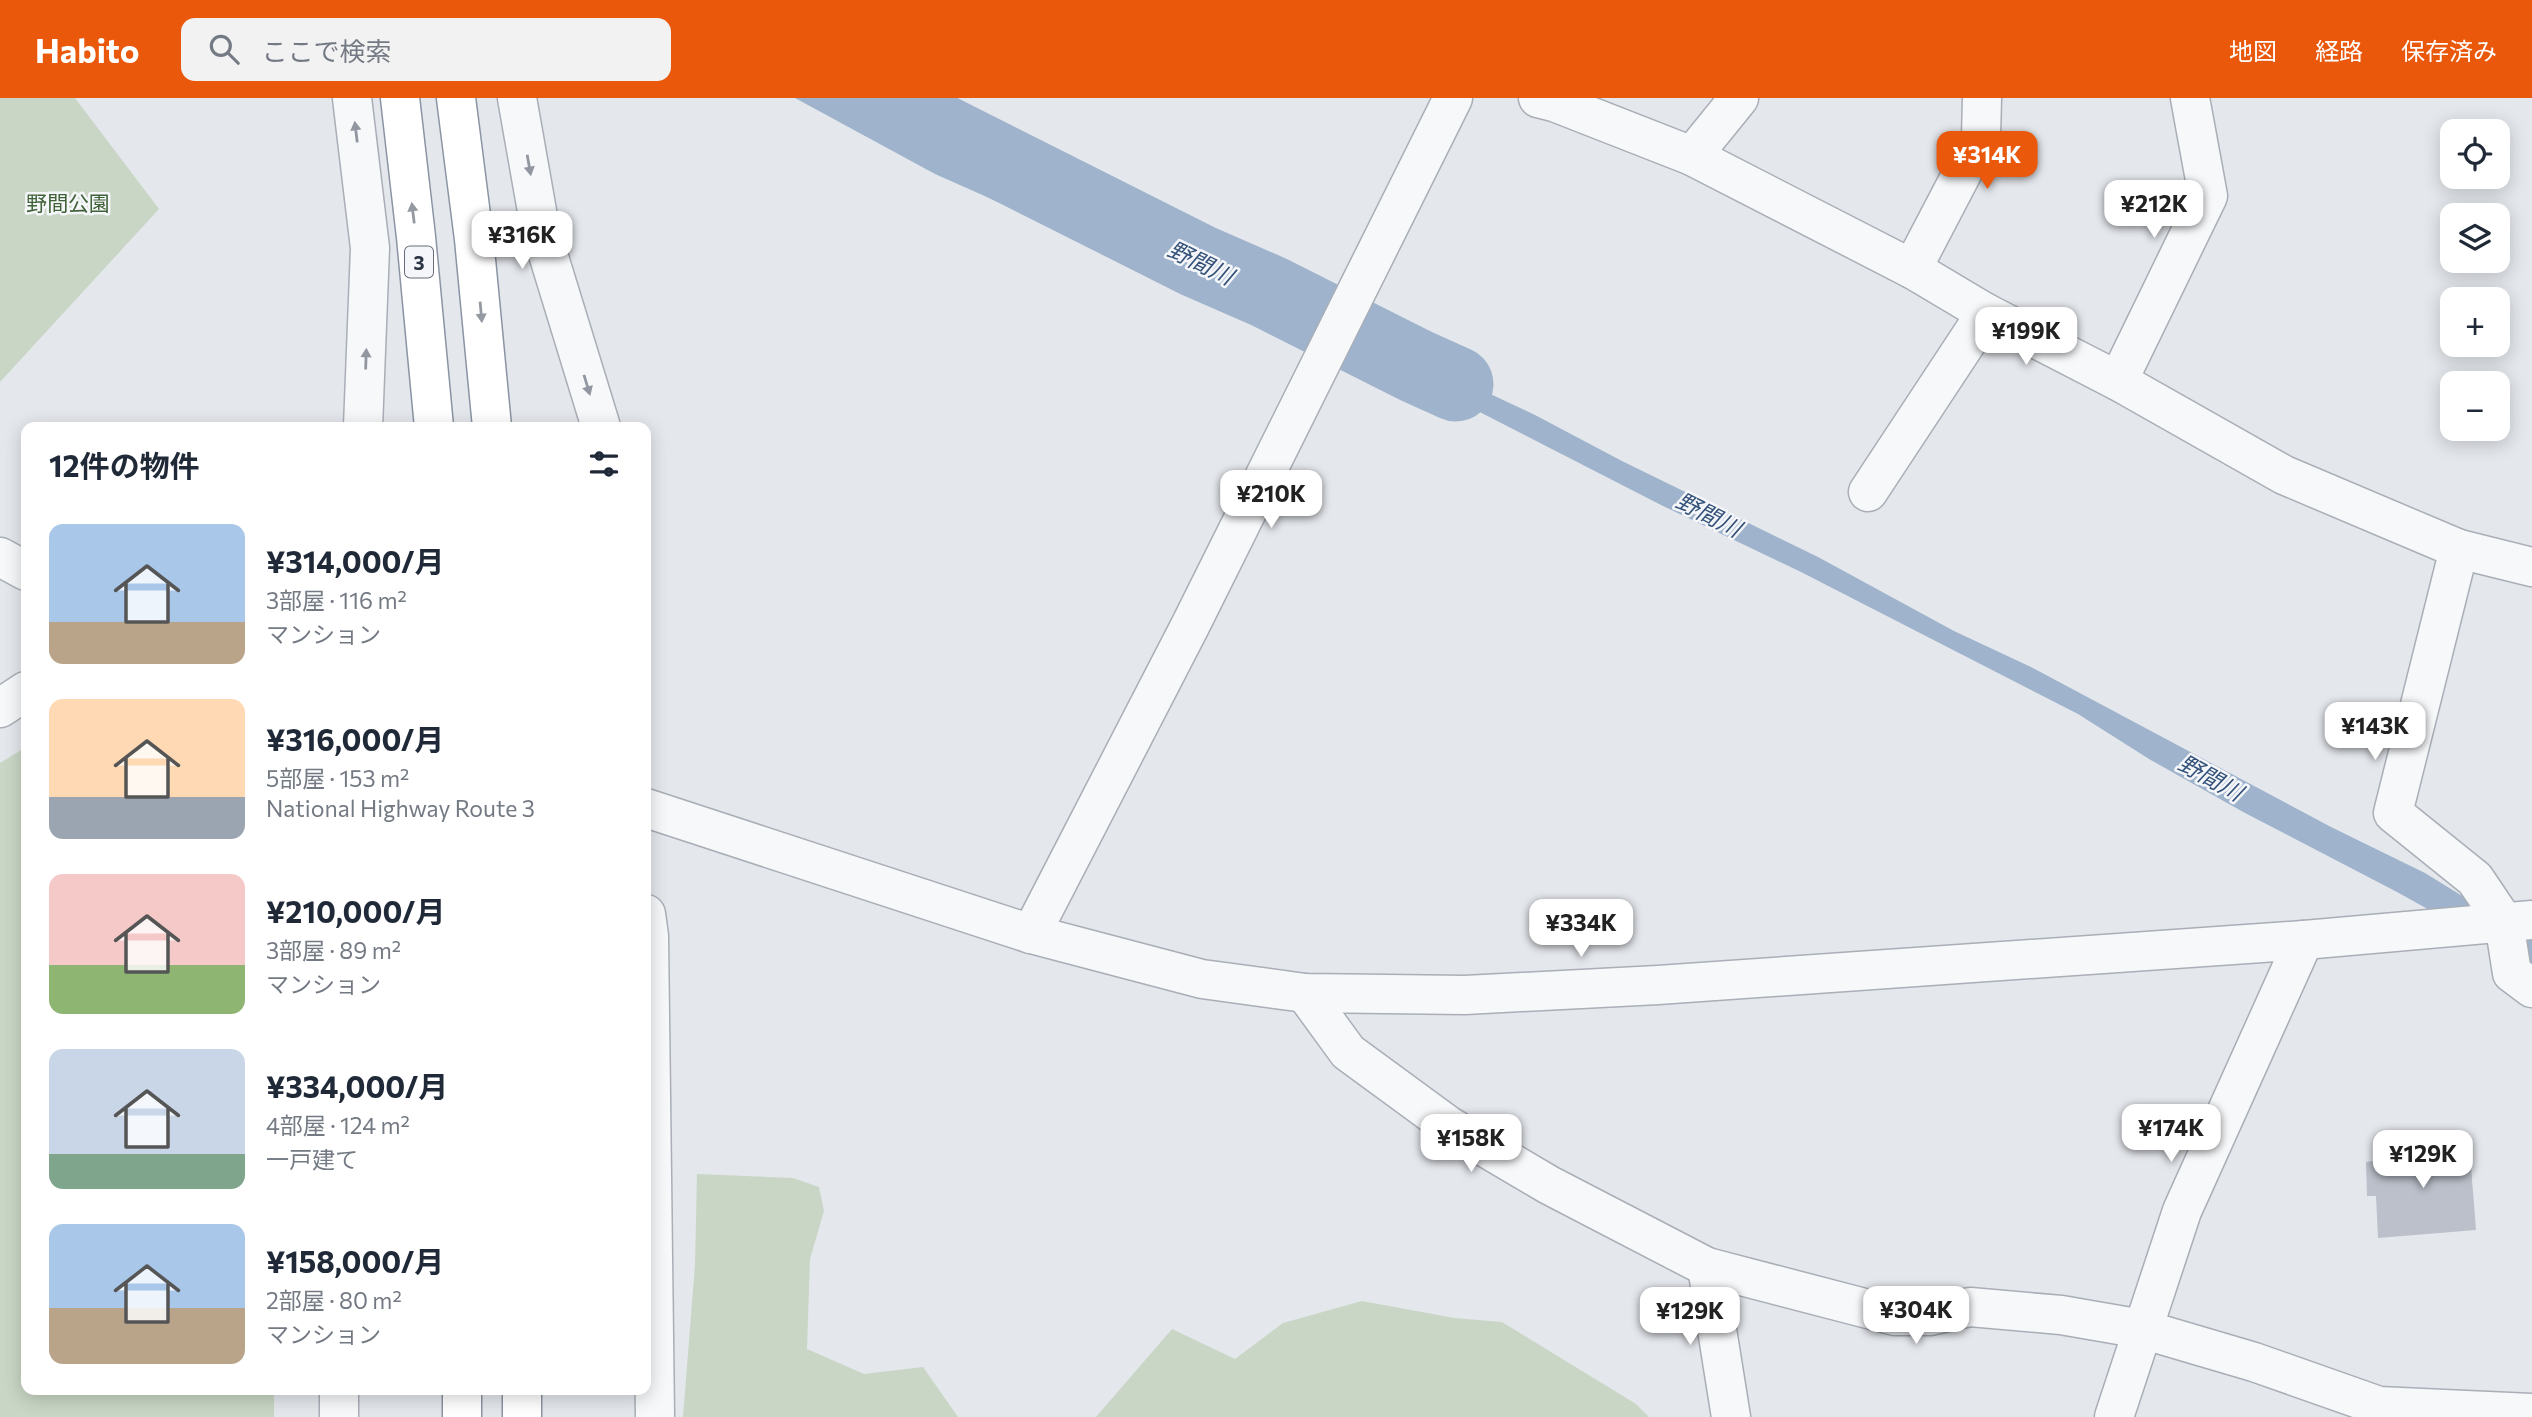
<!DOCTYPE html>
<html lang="ja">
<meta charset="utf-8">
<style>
body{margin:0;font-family:Commissioner,"Noto Sans JP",sans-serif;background:#f2f2f3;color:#1f2937;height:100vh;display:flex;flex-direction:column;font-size:26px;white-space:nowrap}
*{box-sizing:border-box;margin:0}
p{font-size:23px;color:#747a83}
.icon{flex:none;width:38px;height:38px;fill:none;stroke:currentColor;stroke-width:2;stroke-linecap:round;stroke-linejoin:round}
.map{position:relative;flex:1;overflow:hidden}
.drawer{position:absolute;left:21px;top:324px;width:630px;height:973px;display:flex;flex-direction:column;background:#fff;border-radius:14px;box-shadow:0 4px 18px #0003}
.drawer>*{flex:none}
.controls{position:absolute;left:2440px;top:21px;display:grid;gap:14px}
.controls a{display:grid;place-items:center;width:70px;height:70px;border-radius:14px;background:#fff;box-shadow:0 4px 18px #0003;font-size:35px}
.price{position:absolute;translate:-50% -60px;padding:0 16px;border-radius:14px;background:#fff;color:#222;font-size:23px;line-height:46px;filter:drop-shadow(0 2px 4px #0008)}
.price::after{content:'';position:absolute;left:50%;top:42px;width:21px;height:16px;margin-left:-10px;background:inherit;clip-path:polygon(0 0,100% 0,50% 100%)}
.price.active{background:#ea580c;color:#fff}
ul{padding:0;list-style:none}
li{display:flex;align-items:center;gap:21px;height:175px;padding:0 28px}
li span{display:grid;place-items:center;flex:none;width:196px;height:140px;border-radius:14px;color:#555}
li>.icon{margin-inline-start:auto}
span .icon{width:84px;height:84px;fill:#fffc;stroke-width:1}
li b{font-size:30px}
h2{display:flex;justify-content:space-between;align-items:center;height:84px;padding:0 28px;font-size:30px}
header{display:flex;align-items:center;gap:42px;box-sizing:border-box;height:98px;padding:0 35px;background:#ea580c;color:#fff}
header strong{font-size:33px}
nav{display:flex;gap:38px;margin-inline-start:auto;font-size:24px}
.search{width:490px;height:63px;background:#f2f2f3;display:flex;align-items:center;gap:18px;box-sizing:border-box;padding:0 24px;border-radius:14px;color:#747a83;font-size:26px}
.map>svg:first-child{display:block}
.green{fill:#c9d6c5}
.water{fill:#9fb4cc}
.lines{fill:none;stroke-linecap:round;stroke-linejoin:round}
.river{stroke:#9fb4cc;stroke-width:75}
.building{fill:#bbc0ca}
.minor-casing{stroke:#a9aeb7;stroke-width:41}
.tertiary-casing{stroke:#a9aeb7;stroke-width:41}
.trunk-casing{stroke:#8b94a3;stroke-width:41}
.minor{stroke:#f7f8fa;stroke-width:38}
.tertiary{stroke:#f7f8fa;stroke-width:38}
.trunk{stroke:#fff;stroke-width:38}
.oneway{fill:#9196a0}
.oneway2{fill:#959aa2}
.labels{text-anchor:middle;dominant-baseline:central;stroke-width:5;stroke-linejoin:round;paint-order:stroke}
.shield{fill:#f4f6f9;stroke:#676e7b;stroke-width:2}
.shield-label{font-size:19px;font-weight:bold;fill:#2b3445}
.park-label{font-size:21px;fill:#3f6138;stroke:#f4f6f9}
.water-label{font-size:23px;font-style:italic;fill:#34527a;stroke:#f4f6f9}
</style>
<header>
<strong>Habito</strong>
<div class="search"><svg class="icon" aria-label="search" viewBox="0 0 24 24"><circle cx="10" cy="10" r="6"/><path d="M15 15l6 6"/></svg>ここで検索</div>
<nav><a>地図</a><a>経路</a><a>保存済み</a></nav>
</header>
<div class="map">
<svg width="2532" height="1319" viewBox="0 0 2532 1319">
<rect width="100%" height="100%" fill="#e4e7ec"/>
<g class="green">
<path d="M 0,0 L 75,0 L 159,111 L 0,284 Z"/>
<path d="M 26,649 L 26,1292 L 274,1292 L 274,1319 L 0,1319 L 0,665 Z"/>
<path d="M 697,1076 L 793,1080 L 819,1089 L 824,1113 L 810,1161 L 807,1251 L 864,1276 L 923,1269 L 958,1319 L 683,1319 L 695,1167 Z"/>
<path d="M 1362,1203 L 1454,1220 L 1502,1224 L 1636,1306 L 1649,1319 L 1096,1319 L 1172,1231 L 1235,1261 L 1283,1225 Z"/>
</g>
<path class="water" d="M 795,0 L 842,0 L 1282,211 L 1418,262 L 1535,317 L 1622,363 L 1818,459 L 1954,533 L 2031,569 L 2331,729 L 2425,775 L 2532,841 L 2532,869 L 2397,794 L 2245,715 L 2149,661 L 2078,616 L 1801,474 L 1661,407 L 1462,305 L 1379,269 L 1258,229 L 1171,189 L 1030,118 L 935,76 Z"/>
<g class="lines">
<path class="river" d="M 874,0 L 1198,163 L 1269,194 L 1416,268 L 1456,286"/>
</g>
<path class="building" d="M 2469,1043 L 2476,1132 L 2378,1140 L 2376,1098 L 2367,1098 L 2366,1064 L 2379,1062 L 2379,1052 Z"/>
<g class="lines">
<g class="minor-casing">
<g id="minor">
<path d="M 352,0 L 370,150 L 363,329"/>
<path d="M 517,0 L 540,130 L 601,329"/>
<path d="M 1538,0 L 1554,4 L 1692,58 L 1912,171 L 1986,215 L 2118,283 L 2284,377 L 2459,451 L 2532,469"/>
<path d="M 1692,58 L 1739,0"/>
<path d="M 1912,171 L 1981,39 L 1982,0"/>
<path d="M 2118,283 L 2208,98 L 2190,0"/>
<path d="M 1868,394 L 1986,215"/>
<path d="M 2459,451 L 2393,715 L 2475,781 L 2504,824 L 2512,875 L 2532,890"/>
<path d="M 646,816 L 649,838 L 655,1319"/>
<path d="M 1031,836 L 1190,528 L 1453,0"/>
<path d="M 1305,895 L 1348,954 L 1449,1028 L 1549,1087 L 1707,1169 L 1895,1218 L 1930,1218 L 1970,1209 L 2061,1217 L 2142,1231 L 2254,1264 L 2379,1308 L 2532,1315"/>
<path d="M 1707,1169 L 1731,1319"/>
<path d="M 339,1292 L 339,1319"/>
</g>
</g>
<g class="tertiary-casing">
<g id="tertiary">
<path d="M 0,459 L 26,473"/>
<path d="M 0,610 L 26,593"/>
<path d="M 646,710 L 1031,836 L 1202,881 L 1305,895 L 1465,897 L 1658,887 L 2304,842 L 2532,822"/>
<path d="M 2114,1319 L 2182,1113 L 2304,842"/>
</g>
</g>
<g class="trunk-casing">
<g id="trunk">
<path d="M 400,0 L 416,139 L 434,329"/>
<path d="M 456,0 L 474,141 L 492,329"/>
<path d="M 522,1292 L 522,1319"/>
<path d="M 462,1319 L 462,1292"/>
</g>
</g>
<use href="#minor" class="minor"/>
<use href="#tertiary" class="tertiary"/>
<use href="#trunk" class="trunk"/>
</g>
<defs><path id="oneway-solid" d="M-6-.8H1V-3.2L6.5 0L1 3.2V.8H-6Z" transform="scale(1.75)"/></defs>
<g class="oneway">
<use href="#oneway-solid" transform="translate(356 34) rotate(-97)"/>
<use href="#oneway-solid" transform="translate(529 67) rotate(80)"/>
<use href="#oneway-solid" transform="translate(366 261) rotate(-88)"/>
<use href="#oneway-solid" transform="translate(587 287) rotate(73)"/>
</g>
<g class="oneway2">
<use href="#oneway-solid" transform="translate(413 115) rotate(-97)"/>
<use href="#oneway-solid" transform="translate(481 214) rotate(85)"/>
</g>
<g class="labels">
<rect class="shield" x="405" y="148.5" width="28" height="31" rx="5"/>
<g class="shield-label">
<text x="419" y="164">3</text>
</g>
<g class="park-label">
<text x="68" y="104">野間公園</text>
</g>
<g class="water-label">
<text transform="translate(1201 164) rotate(26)">野間川</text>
<text transform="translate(1709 416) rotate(27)">野間川</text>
<text transform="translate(2211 679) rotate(29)">野間川</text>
</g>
</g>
</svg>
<div class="controls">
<a><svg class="icon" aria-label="locate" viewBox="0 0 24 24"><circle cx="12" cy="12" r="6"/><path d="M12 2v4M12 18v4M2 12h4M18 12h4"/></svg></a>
<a><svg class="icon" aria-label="layers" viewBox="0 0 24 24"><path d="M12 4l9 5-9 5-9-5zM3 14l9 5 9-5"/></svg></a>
<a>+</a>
<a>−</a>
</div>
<b class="price active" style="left:1987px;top:93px">¥314K</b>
<b class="price" style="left:2154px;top:142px">¥212K</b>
<b class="price" style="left:522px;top:173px">¥316K</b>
<b class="price" style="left:2026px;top:269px">¥199K</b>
<b class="price" style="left:1271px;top:432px">¥210K</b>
<b class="price" style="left:2375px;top:664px">¥143K</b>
<b class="price" style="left:1581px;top:861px">¥334K</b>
<b class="price" style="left:2171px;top:1066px">¥174K</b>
<b class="price" style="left:1471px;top:1076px">¥158K</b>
<b class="price" style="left:2423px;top:1092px">¥129K</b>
<b class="price" style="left:1916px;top:1248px">¥304K</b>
<b class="price" style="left:1690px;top:1249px">¥129K</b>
<section class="drawer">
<h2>12件の物件<svg class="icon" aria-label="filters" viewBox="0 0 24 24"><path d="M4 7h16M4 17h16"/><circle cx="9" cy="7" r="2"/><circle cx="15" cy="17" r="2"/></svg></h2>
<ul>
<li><span style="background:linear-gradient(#a9c7e8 70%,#b9a48a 0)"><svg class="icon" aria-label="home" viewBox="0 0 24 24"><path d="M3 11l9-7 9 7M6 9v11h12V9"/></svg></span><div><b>¥314,000/月</b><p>3部屋 · 116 m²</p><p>マンション</p></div></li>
<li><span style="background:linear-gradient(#ffd9b3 70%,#9aa5b1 0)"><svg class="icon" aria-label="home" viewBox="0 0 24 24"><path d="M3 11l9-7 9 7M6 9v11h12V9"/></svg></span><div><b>¥316,000/月</b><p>5部屋 · 153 m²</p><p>National Highway Route 3</p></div></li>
<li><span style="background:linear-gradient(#f6c9c9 65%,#8fb573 0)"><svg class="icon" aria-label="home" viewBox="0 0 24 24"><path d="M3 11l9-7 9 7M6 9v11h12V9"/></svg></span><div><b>¥210,000/月</b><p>3部屋 · 89 m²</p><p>マンション</p></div></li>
<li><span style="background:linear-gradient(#c9d6e8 75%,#7fa58c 0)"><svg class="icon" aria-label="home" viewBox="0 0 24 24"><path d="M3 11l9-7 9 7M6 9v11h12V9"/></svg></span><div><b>¥334,000/月</b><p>4部屋 · 124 m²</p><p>一戸建て</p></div></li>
<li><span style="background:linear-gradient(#a9c7e8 60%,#b9a48a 0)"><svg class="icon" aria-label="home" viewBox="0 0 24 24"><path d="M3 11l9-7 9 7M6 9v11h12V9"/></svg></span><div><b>¥158,000/月</b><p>2部屋 · 80 m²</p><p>マンション</p></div></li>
</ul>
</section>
</div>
